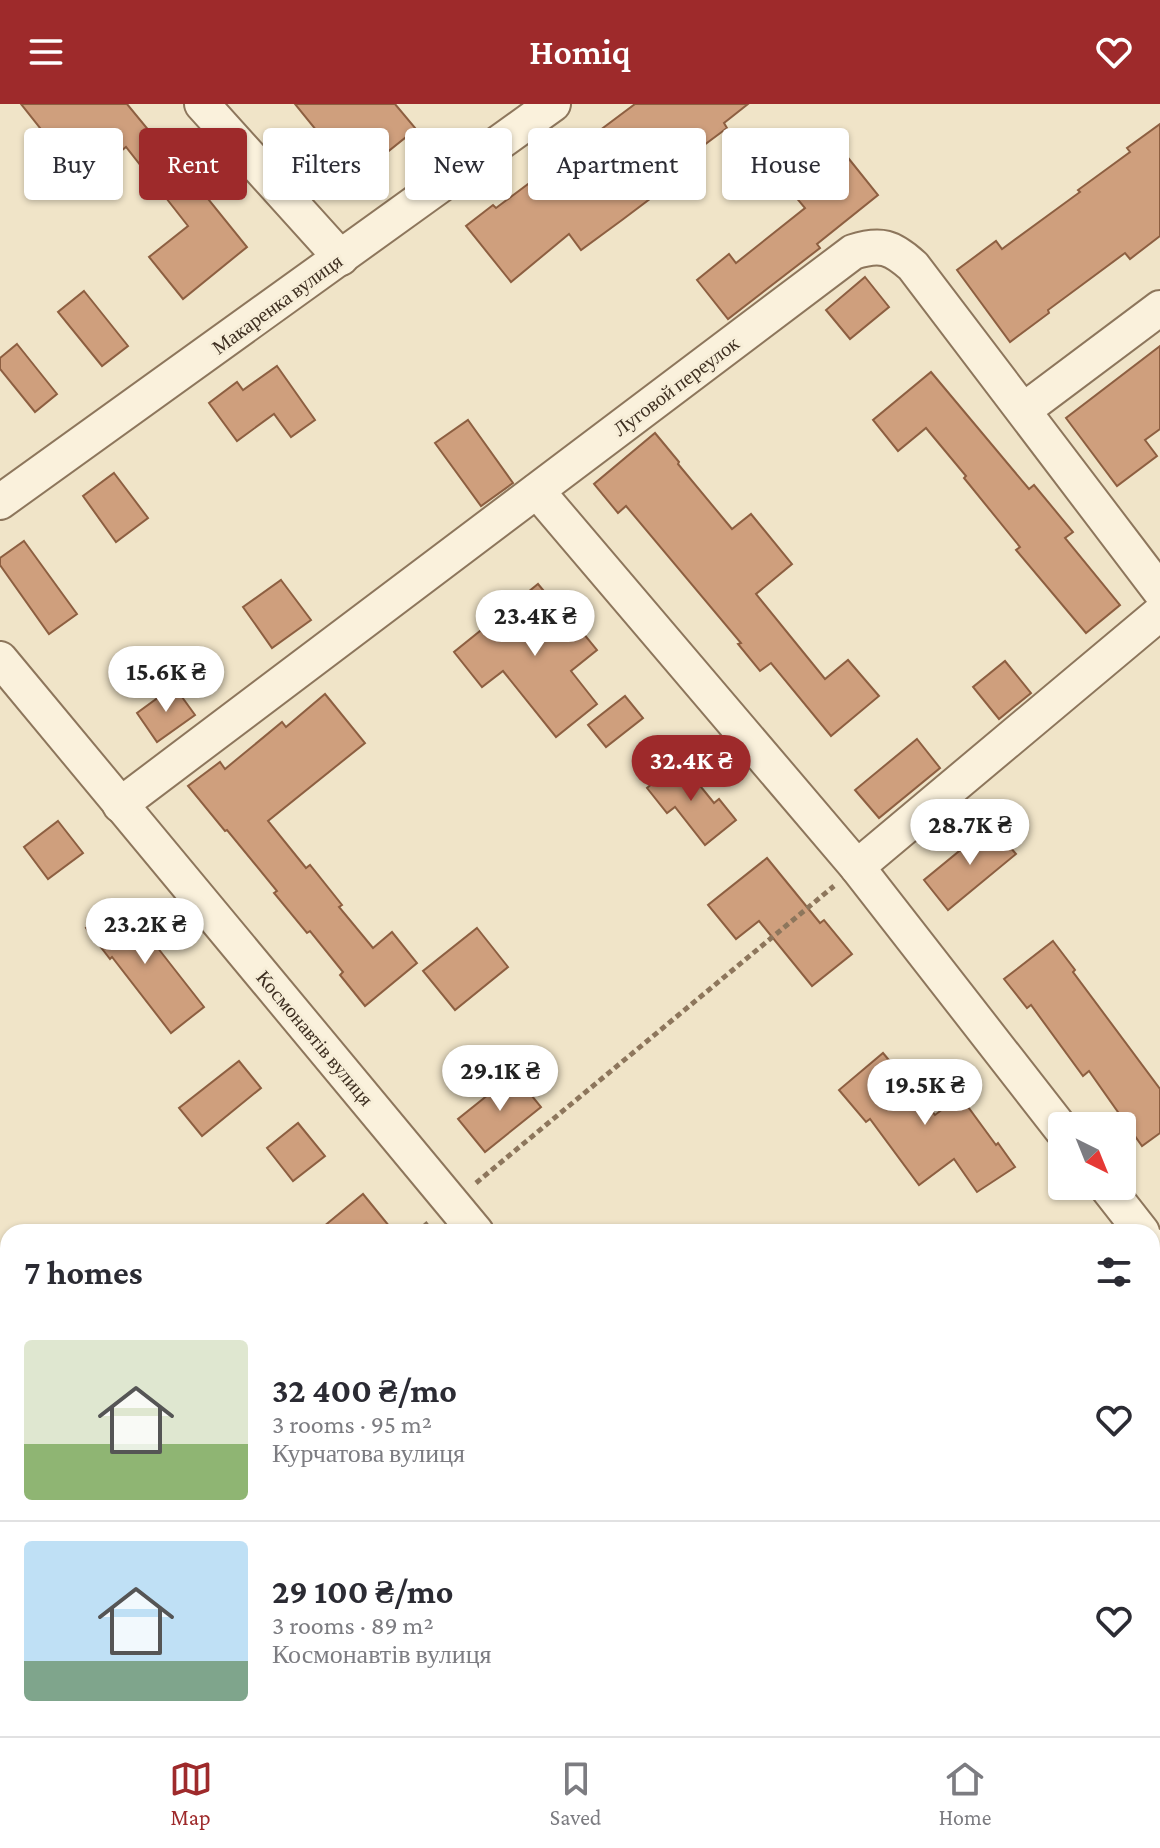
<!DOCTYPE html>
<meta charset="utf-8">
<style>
body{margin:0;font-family:"Crimson Pro",serif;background:#f2f2f3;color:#2b2b33;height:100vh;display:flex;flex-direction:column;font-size:30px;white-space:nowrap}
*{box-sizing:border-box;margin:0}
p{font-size:26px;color:#7c7c81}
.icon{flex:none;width:44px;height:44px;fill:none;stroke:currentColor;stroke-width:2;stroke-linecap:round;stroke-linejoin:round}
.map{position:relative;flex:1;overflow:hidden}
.drawer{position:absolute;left:0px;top:1120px;width:1160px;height:512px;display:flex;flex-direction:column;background:#fff;border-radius:24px 24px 0 0;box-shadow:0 2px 6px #0004}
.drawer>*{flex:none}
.guide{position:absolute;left:24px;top:24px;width:1112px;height:72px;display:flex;gap:16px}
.needle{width:52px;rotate:137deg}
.buttons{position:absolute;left:1048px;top:1008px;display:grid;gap:16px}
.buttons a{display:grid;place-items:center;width:88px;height:88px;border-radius:8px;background:#fff;box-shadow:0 2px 6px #0004;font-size:40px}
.price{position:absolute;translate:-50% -68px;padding:0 18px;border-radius:28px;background:#fff;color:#222;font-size:26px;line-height:52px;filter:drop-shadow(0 2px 4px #0008)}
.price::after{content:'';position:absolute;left:50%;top:48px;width:24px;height:18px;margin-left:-12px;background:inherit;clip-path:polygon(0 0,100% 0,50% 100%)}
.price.on{background:#9e2a2b;color:#fff}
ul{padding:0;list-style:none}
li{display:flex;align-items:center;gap:24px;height:200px;padding:0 24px}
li+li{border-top:2px solid #e1e1e2}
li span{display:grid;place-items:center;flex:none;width:224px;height:160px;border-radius:8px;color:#555}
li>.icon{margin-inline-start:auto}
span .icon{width:96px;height:96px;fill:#fffc;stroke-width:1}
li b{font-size:34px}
h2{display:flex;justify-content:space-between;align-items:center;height:96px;padding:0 24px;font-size:34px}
.chip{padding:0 28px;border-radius:8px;background:#fff;box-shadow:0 2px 6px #0004;font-size:28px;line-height:72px}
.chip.on{background:#9e2a2b;color:#fff}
header{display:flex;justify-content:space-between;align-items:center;height:104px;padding:0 24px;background:#9e2a2b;color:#fff;font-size:36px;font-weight:600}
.menu{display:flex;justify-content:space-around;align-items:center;height:112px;border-top:2px solid #e1e1e2;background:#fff;font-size:22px;color:#7c7c81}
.menu a{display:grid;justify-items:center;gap:4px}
.menu .on{color:#9e2a2b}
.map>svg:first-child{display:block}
.building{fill:#cf9f7d;stroke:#8d5f41;stroke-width:2}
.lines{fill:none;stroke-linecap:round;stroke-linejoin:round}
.street-casing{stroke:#8d765c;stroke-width:38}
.path{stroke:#8d765c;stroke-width:5;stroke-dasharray:6 4;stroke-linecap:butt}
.street{stroke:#faf1dc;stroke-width:34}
.labels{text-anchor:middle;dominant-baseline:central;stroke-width:6;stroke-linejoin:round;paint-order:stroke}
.street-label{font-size:20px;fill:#3d2e20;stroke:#f7eed8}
</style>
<header><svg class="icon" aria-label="menu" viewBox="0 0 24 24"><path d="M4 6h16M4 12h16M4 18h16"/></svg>Homiq<svg class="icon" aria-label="heart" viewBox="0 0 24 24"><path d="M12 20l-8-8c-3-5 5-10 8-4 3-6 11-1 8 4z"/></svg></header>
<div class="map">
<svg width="1160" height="1632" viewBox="0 0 1160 1632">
<rect width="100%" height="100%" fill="#f0e4c8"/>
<g class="building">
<path d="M 21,0 L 127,0 L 173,56 L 180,51 L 205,82 L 200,85 L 247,143 L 183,195 L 149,153 L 188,122 L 126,43 L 83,78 Z"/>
<path d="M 295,0 L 395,0 L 416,25 L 355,74 Z"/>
<path d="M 635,0 L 748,0 L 724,19 L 727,24 L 664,71 L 671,79 L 622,116 L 581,146 L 569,130 L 511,178 L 466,122 L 493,101 L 496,104 Z"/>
<path d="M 1160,20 L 1160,132 L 1130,155 L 1125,149 L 1048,206 L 1049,209 L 1010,238 L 957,166 L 996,137 L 1002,145 L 1080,88 L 1078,86 L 1130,48 L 1127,44 Z"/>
<path d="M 845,50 L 878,91 L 817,140 L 820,144 L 728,215 L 697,176 L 729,150 L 736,159 L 805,104 L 794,91 Z"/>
<path d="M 865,173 L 889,203 L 850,235 L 826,206 Z"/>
<path d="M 84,187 L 128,242 L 102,262 L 58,208 Z"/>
<path d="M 17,240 L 57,290 L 35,308 L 0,265 L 0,254 Z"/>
<path d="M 1160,242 L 1160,325 L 1145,336 L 1157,352 L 1117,382 L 1066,314 Z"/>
<path d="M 277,262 L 315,316 L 291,333 L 274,310 L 237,337 L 209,299 L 237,278 L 243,286 Z"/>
<path d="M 931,268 L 1029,385 L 1034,381 L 1073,428 L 1065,434 L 1120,501 L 1086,529 L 1016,446 L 1020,443 L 964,374 L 966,372 L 926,324 L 898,347 L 873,316 Z"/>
<path d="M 468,316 L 513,379 L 481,402 L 435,339 Z"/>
<path d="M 655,329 L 679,358 L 678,360 L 732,425 L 751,410 L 792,460 L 756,490 L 825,575 L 848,556 L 879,592 L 831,632 L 771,559 L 760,567 L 738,540 L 741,539 L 626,402 L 618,409 L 594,380 Z"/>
<path d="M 114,369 L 148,414 L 116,438 L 83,392 Z"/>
<path d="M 24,437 L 77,510 L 49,530 L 0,461 L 0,454 Z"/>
<path d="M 281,476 L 311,516 L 272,544 L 243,503 Z"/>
<path d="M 538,480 L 572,521 L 575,519 L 597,546 L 571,567 L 597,600 L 556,633 L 503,567 L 482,583 L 454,548 Z"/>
<path d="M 1005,557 L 1031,589 L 999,615 L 973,583 Z"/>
<path d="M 174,582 L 195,611 L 157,638 L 137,609 Z"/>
<path d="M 325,590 L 365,639 L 268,717 L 306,764 L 310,761 L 342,801 L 339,803 L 373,844 L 392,828 L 417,859 L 365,902 L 340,871 L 343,868 L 310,827 L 307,829 L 274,789 L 277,787 L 227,726 L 225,727 L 188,682 L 220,658 L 225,665 L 282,618 L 286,623 Z"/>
<path d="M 625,592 L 643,614 L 606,643 L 588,621 Z"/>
<path d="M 917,635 L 940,664 L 879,714 L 855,686 Z"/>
<path d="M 680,657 L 714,699 L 719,695 L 736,716 L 705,741 L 675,703 L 667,709 L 647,684 Z"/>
<path d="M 58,717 L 83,749 L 48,775 L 24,743 Z"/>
<path d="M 991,721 L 1016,750 L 948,806 L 924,776 Z"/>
<path d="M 767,754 L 820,819 L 824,816 L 852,850 L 812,882 L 759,817 L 736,835 L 708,801 Z"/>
<path d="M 121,797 L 204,903 L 171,929 L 112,853 L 110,855 L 86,824 Z"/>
<path d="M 477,824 L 508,863 L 455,906 L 423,867 Z"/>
<path d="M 1053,837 L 1075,866 L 1073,868 L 1160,985 L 1160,1029 L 1142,1042 L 1089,967 L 1083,972 L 1031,901 L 1027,904 L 1004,875 Z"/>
<path d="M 883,949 L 935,1011 L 960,992 L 996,1041 L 998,1039 L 1015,1063 L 977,1088 L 954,1055 L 919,1081 L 870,1015 L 866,1018 L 839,986 Z"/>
<path d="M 239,957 L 261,984 L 202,1032 L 179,1004 Z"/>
<path d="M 514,970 L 541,1003 L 485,1048 L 458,1015 Z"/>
<path d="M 298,1019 L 325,1052 L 293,1077 L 267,1044 Z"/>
<path d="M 363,1090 L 394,1128 L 317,1128 Z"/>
</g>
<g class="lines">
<g class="street-casing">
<g id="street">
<path d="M 202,0 L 341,154"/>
<path d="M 1024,306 L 1160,204"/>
<path d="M 537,387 L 857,763 L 1062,1026"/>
<path d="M 0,398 L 553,0"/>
<path d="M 0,555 L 476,1128"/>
<path d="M 120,701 L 853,148 C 881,139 892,143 913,162 L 1160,487"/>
<path d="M 857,763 L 1160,509"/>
<path d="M 1106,1082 L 1142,1128"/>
<path d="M 1152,1141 L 1160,1151"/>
<path d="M 0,1350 L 8,1360"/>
<path d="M 0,1480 L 8,1473"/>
<path d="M 1152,1521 L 1160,1516"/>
<path d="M 230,1624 L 236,1632"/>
<path d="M 888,1624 L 894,1632"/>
<path d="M 984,1632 L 996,1624"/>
</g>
</g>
<g class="path">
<path d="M 476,1079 L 834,782"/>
<path d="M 417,1128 L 428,1119"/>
</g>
<use href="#street" class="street"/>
</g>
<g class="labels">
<g class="street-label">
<text transform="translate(277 200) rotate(-36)">Макаренка вулиця</text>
<text transform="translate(676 282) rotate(-37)">Луговой переулок</text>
<text transform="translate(315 934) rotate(50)">Космонавтів вулиця</text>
</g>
</g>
</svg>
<div class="buttons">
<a><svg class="needle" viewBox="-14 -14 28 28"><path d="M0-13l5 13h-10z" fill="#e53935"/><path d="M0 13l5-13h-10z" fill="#7c7c81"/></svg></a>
</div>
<b class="price" style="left:535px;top:554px">23.4K ₴</b>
<b class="price" style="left:166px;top:610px">15.6K ₴</b>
<b class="price on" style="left:691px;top:699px">32.4K ₴</b>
<b class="price" style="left:970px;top:763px">28.7K ₴</b>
<b class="price" style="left:145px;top:862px">23.2K ₴</b>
<b class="price" style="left:500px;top:1009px">29.1K ₴</b>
<b class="price" style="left:925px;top:1023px">19.5K ₴</b>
<div class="guide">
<a class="chip">Buy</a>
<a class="chip on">Rent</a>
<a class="chip">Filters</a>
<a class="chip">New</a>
<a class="chip">Apartment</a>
<a class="chip">House</a>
</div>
<section class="drawer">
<h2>7 homes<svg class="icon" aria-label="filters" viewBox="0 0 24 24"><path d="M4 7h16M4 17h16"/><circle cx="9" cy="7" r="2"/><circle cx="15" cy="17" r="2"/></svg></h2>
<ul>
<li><span style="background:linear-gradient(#dfe7d0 65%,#8fb573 0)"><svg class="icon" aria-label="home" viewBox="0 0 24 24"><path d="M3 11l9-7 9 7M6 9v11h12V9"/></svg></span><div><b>32 400 ₴/mo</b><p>3 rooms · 95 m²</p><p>Курчатова вулиця</p></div><svg class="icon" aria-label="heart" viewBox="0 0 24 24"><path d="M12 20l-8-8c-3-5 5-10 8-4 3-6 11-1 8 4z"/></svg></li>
<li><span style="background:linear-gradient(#bfe0f5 75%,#7fa58c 0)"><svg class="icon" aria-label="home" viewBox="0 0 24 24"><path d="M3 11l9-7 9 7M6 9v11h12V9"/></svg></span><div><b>29 100 ₴/mo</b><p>3 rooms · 89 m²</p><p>Космонавтів вулиця</p></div><svg class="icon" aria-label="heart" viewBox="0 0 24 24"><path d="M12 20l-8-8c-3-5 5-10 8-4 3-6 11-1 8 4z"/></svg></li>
</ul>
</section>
</div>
<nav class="menu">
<a class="on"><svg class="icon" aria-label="map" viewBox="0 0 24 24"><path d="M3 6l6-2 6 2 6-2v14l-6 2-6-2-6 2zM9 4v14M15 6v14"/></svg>Map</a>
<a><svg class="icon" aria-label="saved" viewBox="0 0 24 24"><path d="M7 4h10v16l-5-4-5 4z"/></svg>Saved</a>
<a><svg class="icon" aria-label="home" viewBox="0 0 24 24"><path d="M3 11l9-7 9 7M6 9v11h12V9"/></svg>Home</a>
</nav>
